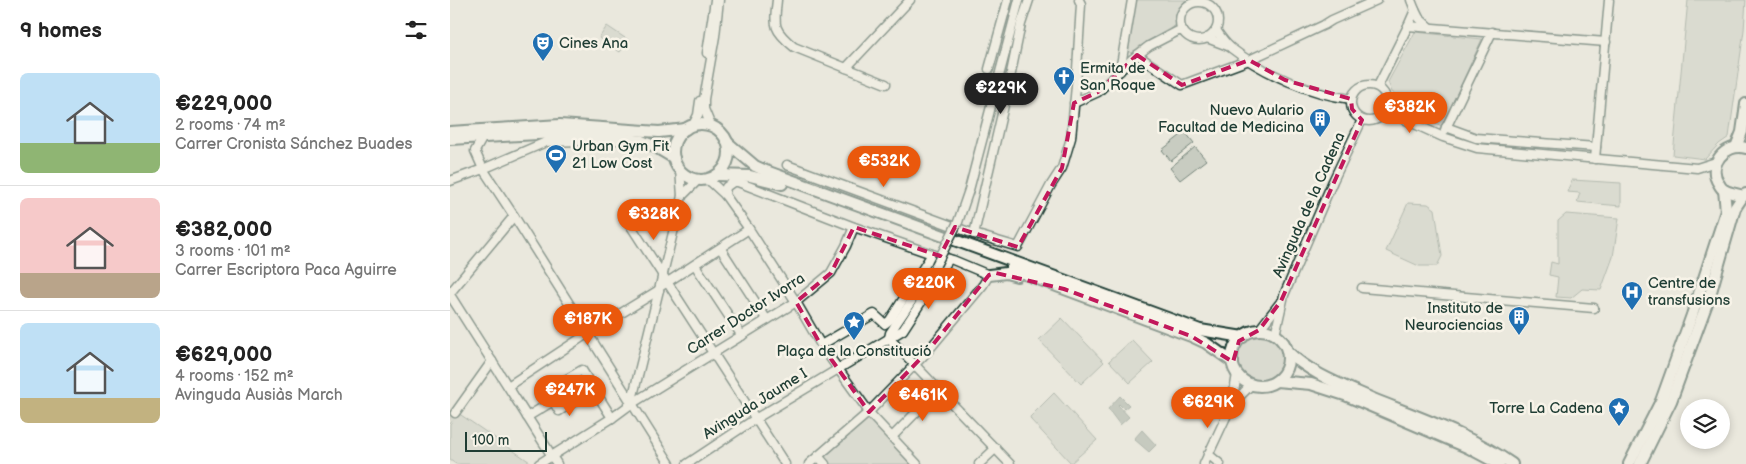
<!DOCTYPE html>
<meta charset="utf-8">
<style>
body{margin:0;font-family:"Balsamiq Sans",sans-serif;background:#f2f2f2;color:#222;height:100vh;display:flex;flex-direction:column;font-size:19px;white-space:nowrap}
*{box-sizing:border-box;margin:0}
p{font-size:16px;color:#767676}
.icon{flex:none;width:28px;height:28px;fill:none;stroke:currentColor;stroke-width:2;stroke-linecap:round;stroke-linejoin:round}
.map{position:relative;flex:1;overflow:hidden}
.details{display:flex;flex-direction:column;background:#fff;width:450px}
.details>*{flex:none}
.fabs{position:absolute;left:1230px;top:399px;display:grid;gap:10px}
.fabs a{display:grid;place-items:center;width:50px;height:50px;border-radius:50%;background:#fff;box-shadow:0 2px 8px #0003;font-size:25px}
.scale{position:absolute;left:15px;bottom:12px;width:82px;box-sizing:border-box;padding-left:5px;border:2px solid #1f3d34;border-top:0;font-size:14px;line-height:18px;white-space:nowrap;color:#1f3d34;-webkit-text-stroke:4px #f7f3e8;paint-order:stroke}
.price{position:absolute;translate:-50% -42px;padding:0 11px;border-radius:18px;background:#ea580c;color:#fff;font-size:16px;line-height:32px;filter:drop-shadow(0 1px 2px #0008)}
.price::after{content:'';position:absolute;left:50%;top:30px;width:15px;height:11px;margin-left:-8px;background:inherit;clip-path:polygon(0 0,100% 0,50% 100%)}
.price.on{background:#222;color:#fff}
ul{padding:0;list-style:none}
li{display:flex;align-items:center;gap:15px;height:125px;padding:0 20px}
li+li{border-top:1px solid #e0e0e0}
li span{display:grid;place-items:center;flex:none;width:140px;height:100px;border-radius:8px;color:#555}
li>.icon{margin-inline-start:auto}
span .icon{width:60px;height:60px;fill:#fffc;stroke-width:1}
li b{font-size:21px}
h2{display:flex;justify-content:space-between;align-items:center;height:60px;padding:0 20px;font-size:21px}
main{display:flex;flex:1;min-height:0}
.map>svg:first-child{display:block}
.green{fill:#c8ccc1;stroke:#74847a}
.water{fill:#9ca69c;stroke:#6a7c72}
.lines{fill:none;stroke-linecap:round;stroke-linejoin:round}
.minor-tunnel{stroke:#c1c6bb;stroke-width:8;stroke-dasharray:8 4;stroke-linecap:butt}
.minor-casing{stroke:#1f3d34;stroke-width:11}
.major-casing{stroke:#1f3d34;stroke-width:14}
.minor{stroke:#f7f3e8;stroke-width:8}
.major{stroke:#f7f3e8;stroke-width:10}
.minor-bridge-casing{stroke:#1f3d34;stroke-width:11;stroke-linecap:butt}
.minor-bridge{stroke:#f7f3e8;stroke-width:8}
.marked{fill:none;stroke:#c2185b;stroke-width:4;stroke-dasharray:10 6;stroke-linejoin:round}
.labels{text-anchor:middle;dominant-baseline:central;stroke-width:5;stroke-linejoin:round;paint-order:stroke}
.poi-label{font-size:15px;fill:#1f3d34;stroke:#f7f3e8;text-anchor:start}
.street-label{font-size:15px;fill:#1f3d34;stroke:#f7f3e8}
</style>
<main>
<section class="details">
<h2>9 homes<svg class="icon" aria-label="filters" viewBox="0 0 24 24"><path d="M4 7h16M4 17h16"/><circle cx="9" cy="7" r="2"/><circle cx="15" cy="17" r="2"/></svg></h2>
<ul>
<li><span style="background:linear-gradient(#bfe0f5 70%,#8fb573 0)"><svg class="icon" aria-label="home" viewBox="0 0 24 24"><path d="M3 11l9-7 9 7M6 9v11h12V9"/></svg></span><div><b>€229,000</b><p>2 rooms · 74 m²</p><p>Carrer Cronista Sánchez Buades</p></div></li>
<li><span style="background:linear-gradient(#f6c9c9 75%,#b9a48a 0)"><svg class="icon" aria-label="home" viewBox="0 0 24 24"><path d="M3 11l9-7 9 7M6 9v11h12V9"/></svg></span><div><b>€382,000</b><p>3 rooms · 101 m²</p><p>Carrer Escriptora Paca Aguirre</p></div></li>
<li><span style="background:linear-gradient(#bfe0f5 75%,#c2b280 0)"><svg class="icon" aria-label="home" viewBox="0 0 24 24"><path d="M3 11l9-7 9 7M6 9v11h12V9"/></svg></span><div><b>€629,000</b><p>4 rooms · 152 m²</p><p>Avinguda Ausiàs March</p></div></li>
</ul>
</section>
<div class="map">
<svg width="1296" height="464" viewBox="0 0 1296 464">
<rect width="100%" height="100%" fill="#eae8dd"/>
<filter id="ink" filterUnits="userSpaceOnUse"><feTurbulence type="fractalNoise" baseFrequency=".02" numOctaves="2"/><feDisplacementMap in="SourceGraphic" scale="10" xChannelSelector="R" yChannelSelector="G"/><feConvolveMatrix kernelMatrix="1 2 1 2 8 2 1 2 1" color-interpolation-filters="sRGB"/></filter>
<g filter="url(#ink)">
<g class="green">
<path d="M 685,0 L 736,0 L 729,8 L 726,25 L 690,46 L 681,53 L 678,51 Z"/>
<path d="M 1238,0 L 1296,0 L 1294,30 L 1279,137 L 1269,144 L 1255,159 L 1223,155 Z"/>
<path d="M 157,26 L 178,40 L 170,52 L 149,38 Z"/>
<path d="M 965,32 L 1032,39 L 992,126 L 985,123 L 942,92 L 938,82 Z"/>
<path d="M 735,132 L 744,143 L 721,161 L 712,150 Z"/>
<path d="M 745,147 L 756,160 L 730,180 L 720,168 Z"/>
<path d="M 1122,180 L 1171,183 L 1171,206 L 1127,202 L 1130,193 L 1117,192 Z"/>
<path d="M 958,203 L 978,204 L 985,209 L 992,256 L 987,266 L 969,266 L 936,251 Z"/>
<path d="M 1116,214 L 1169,218 L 1163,257 L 1151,290 L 1132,289 L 1121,298 L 1106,297 L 1108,277 L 1099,275 L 1101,262 L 1108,264 L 1108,221 Z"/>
<path d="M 612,318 L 654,362 L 631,384 L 589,340 Z"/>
<circle cx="810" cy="358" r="24"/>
<path d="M 682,340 L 703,362 L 680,383 L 659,361 Z"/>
<path d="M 604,393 L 647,440 L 621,463 L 581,420 L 580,417 Z"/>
<path d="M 419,412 L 467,464 L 375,464 L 368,456 Z"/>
<path d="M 8,413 L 83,464 L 6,464 L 0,460 L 0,424 Z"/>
</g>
<g class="water">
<path d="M 670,396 L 679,405 L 674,409 L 669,404 L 668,405 L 679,417 L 670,425 L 658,409 Z"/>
<path d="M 692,430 L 706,445 L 699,452 L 684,439 Z"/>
</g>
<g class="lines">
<path class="minor-tunnel" d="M 0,420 L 5,413"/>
<g class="minor-casing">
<g id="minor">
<path d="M 327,0 C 324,26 323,30 344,47 L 436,84"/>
<circle cx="749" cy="21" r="19"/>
<path d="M 965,10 L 969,18 L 979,27"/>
<path d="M 958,26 L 1156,42"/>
<path d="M 766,30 C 770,36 775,43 781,48 C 813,73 860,94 901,99"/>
<path d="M 757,38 L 778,46"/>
<path d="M 257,53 L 265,0"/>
<path d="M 687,55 L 732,85 L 799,60 L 874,25 L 882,20 L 927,0"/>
<path d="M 396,68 L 460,0"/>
<path d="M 539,69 L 558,0"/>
<path d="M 670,71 L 682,0"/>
<circle cx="919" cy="103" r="18"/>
<path d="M 928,86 L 958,26 L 965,10 L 961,0"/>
<path d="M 624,103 L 648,92 L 681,60 L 699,46 L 728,31 L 733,31"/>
<path d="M 936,111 L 993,137 L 1027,148 L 1247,168 L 1266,162"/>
<path d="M 243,125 L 248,115 L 250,101"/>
<path d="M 261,126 L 254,109 L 254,99 L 265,36 L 269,0"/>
<path d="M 996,127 L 1026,138 L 1146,147"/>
<path d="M 995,130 L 1042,32"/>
<path d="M 33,137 L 25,151 L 33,169 L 64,216 L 220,464"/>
<path d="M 1145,159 L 1159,0"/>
<path d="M 337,165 L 524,234 L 568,247 L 601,185 L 612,168 L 621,138 L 626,86 L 631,4 L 629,0"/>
<path d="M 254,179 L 261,182 L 275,195 L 299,229 L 346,302 L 371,345 L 422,416 L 467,464"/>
<path d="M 0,181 L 33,169 L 96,142 L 168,140"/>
<path d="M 275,195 L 276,187 L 283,182 L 288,182 L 404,227 L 482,254 L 503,260 L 539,275 L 533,285 L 477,352 L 419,412 L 359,464"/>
<path d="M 232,196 L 249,179"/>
<path d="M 177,220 L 335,464"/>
<path d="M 508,222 L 519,190 L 569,0"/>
<path d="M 524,234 L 558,88 L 571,24 L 579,0"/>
<path d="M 271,249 L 317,320"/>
<path d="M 245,265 L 292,336"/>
<path d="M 213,285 L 299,229"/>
<path d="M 912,288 L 1144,308"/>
<path d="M 0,293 L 64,216"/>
<path d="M 0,295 L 107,464"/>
<path d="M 809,330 L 830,303"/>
<path d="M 825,335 L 834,295 L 883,181 L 912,120"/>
<path d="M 439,338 L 560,464"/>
<path d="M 439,338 L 440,333 L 486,265"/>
<path d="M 371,345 L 424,314 L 435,324 L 440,320 L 482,254"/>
<path d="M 58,386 L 137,334 L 209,290"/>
<path d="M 144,389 L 109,411 L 97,391 L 132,370 L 162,418"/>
<path d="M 181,404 L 232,196 L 230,169"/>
<path d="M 782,404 L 802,384"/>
<path d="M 5,413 L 42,361"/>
<path d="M 77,417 L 103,401"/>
<path d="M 442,437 L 488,390"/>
<path d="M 758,454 L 770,464"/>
<path d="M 368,456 L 375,464"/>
<path d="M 89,464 L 162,418 L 181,404 L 346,302 L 381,273 L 396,246 L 404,227"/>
<path d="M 237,464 L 305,419 L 453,330 L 499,259"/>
<path d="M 529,464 L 546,448"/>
<path d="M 754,464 L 782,404 L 787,374"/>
</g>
</g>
<g class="major-casing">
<g id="major">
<circle cx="251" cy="152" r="28"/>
<path d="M 0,132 L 110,125 L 209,132 L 236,129"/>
<path d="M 0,139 L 106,133 L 139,134 L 192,141 L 204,146 L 224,158"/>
<path d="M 278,143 L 305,166 L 316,171 L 750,330 L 793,337"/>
<path d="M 1286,147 L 1292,132 L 1296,104"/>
<path d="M 1296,148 C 1275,142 1256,166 1269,184 C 1270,186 1272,189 1274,190 C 1279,193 1287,194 1293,196 L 1296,194"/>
<path d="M 267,175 L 300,176 L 332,184"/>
<path d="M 561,269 L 741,336 L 756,343 L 783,362"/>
<path d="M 539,275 L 556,273 L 567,276"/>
<circle cx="810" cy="358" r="28"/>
<path d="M 837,351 C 862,375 892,385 923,399 C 970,418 1021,435 1062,464"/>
<path d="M 826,381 L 861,384 L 895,395 L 1019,448 L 1049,464"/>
<path d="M 1179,464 L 1211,401 L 1242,315 L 1276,211 L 1274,190"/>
<path d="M 1190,464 L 1221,401 L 1232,371 L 1260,295 L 1285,208 L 1293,196"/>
</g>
</g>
<use href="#minor" class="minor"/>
<use href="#major" class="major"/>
<g class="minor-bridge-casing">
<path id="minor-bridge" d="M 486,265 L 508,222"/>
</g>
<use href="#minor-bridge" class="minor-bridge"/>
</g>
</g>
<path d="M0 0H1296V464H0ZM 687,55 L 732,85 L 799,60 L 835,80 L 901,99 L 902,109 L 912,120 L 831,301 L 809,330 L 789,341 L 783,362 L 741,336 L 614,289 L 546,273 L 539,275 L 477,352 L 419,412 L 371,345 L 346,302 L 381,273 L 404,227 L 490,256 L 505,227 L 568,247 L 612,168 L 624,103 L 648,92 Z" fill="#eae8dd" fill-opacity=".55" fill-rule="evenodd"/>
<path class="marked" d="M 687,55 L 732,85 L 799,60 L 835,80 L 901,99 L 902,109 L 912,120 L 831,301 L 809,330 L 789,341 L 783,362 L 741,336 L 614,289 L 546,273 L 539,275 L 477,352 L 419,412 L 371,345 L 346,302 L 381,273 L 404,227 L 490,256 L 505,227 L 568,247 L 612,168 L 624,103 L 648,92 Z"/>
<defs>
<g id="theatre-pin" transform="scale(1.125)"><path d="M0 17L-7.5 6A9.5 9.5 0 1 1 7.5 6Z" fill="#1f6fb2" stroke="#f7f3e8"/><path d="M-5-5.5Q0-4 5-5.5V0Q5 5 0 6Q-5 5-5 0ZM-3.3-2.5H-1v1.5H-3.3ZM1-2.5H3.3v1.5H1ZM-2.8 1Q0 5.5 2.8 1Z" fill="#fff"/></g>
<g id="church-pin" transform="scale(1.125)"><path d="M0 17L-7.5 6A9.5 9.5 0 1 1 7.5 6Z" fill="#1f6fb2" stroke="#f7f3e8"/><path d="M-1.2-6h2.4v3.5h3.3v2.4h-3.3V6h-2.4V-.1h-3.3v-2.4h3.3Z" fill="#fff"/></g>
<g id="building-pin" transform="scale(1.125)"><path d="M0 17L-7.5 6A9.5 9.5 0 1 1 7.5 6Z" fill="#1f6fb2" stroke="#f7f3e8"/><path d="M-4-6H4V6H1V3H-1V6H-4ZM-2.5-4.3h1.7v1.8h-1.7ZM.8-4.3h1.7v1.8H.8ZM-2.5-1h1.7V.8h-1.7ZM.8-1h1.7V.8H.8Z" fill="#fff"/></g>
<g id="stadium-pin" transform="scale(1.125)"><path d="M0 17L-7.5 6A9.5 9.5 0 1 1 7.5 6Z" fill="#1f6fb2" stroke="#f7f3e8"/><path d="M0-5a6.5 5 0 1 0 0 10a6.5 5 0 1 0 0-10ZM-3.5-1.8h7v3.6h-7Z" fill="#fff"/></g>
<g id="hospital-pin" transform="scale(1.125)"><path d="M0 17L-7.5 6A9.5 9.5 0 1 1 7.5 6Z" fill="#1f6fb2" stroke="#f7f3e8"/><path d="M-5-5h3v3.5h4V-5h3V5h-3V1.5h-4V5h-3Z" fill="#fff"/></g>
<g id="sight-pin" transform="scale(1.125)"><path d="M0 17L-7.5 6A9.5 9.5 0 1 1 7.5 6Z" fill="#1f6fb2" stroke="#f7f3e8"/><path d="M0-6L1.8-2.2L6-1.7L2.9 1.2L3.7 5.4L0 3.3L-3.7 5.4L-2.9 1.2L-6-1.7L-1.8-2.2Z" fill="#fff"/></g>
</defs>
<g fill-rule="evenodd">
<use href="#theatre-pin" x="93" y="43"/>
<use href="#church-pin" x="614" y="77"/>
<use href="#building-pin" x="870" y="119"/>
<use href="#stadium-pin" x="106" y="155"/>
<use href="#hospital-pin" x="1182" y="292"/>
<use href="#building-pin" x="1069" y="317"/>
<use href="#sight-pin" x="404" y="322"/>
<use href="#sight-pin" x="1169" y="408"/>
</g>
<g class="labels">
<g class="poi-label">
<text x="109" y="43">Cines Ana</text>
<text x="630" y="68">Ermita de<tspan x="630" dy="17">San Roque</tspan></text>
<text x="854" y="110" text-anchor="end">Nuevo Aulario<tspan x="854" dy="17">Facultad de Medicina</tspan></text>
<text x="122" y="146">Urban Gym Fit<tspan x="122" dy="17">21 Low Cost</tspan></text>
<text x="1198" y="283">Centre de<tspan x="1198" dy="17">transfusions</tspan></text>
<text x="1053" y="308" text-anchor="end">Instituto de<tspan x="1053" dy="17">Neurociencias</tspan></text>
<text x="404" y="351" text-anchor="middle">Plaça de la Constitució</text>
<text x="1153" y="408" text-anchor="end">Torre La Cadena</text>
</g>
<g class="street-label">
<text transform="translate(859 205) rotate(-66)">Avinguda de la Cadena</text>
<text transform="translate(296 314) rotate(-33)">Carrer Doctor Ivorra</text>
<text transform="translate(305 404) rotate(-32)">Avinguda Jaume I</text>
</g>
</g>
</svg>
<div class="fabs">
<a><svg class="icon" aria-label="layers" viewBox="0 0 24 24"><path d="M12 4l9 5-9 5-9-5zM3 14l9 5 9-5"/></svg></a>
</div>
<div class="scale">100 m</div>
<b class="price on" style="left:551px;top:115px">€229K</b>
<b class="price" style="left:960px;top:134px">€382K</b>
<b class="price" style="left:434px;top:188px">€532K</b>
<b class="price" style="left:204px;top:241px">€328K</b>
<b class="price" style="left:479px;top:310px">€220K</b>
<b class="price" style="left:138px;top:346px">€187K</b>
<b class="price" style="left:120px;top:417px">€247K</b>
<b class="price" style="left:473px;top:422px">€461K</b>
<b class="price" style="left:758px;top:429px">€629K</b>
</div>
</main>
